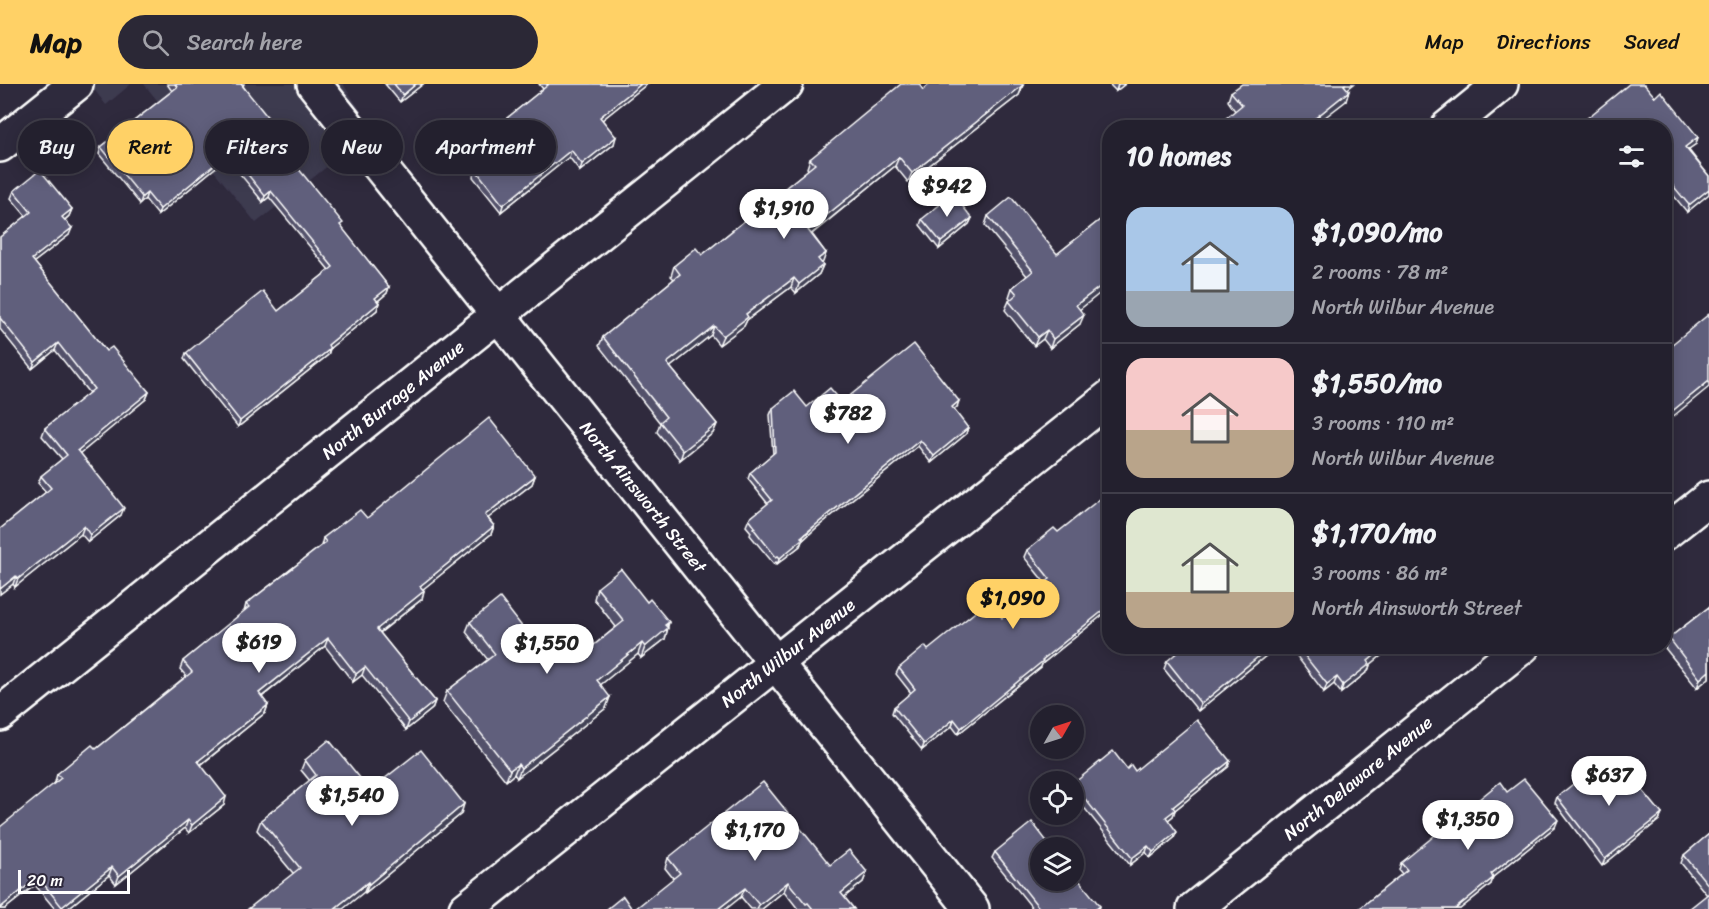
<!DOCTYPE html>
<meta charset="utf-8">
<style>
body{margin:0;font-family:Sriracha,sans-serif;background:#2b2836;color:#f1f3f6;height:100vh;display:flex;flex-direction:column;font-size:22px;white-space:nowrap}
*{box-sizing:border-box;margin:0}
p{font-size:20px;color:#a3a3aa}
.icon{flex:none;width:33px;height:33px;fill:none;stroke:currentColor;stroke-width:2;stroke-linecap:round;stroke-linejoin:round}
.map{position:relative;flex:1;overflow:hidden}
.panel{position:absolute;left:1102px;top:36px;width:570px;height:534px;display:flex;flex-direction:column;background:#23202e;border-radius:24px;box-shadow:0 3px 15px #0003,0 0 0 2px #403e4a}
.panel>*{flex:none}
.guide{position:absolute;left:18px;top:36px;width:570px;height:54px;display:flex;gap:12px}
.needle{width:39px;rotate:51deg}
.buttons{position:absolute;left:1030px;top:621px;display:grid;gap:12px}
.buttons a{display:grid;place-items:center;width:54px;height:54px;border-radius:50%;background:#23202e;box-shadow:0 3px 15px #0003,0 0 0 2px #403e4a;font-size:30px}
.scale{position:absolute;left:18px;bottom:15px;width:112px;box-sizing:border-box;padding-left:6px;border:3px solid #fff;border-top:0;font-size:16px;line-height:21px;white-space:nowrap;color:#fff;-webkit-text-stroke:4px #2f2a3d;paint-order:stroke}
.price{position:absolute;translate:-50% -51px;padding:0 14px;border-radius:21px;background:#fff;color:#222;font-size:20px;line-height:39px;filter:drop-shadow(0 2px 3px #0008)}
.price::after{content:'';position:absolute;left:50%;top:36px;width:18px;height:14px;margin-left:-9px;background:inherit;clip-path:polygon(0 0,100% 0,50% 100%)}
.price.active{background:#ffd166;color:#111}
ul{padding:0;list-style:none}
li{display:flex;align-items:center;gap:18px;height:150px;padding:0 24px}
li+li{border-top:2px solid #403e4a}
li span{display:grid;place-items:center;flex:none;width:168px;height:120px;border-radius:18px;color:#555}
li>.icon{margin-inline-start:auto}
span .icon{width:72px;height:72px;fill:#fffc;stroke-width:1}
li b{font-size:26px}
h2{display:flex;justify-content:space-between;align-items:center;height:72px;padding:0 24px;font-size:26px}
.tag{padding:0 21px;border-radius:27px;background:#23202e;box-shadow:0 3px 15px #0003,0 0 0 2px #403e4a;font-size:21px;line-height:54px}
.tag.active{background:#ffd166;color:#111}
header{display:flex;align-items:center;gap:36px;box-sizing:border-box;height:84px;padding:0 30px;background:#ffd166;color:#111}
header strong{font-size:28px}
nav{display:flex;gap:33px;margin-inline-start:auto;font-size:21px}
.search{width:420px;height:54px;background:#2b2836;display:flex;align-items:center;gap:15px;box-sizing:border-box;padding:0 21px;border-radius:33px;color:#a3a3aa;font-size:22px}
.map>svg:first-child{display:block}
.built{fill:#3e3a50}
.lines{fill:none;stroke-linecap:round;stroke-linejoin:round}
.minor-casing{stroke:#fff;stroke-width:38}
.secondary-casing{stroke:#fff;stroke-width:38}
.minor{stroke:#2f2a3d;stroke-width:33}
.secondary{stroke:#2f2a3d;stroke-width:33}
.wall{fill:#53516b;stroke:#fff;stroke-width:1.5}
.shaded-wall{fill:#434257;stroke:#fff;stroke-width:1.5}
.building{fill:#605e7c;stroke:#fff;stroke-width:1.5}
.labels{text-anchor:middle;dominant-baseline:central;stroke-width:4.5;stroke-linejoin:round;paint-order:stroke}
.street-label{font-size:18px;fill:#fff;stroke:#2f2a3d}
</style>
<header>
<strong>Map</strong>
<div class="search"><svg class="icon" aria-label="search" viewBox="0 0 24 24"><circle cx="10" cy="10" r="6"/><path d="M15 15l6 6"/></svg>Search here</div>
<nav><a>Map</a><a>Directions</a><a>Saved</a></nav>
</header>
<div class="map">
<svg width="1709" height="825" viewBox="0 0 1709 825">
<rect width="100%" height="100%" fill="#2f2a3d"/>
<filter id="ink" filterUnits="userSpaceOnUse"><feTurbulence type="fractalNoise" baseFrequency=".0167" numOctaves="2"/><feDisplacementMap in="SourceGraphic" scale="12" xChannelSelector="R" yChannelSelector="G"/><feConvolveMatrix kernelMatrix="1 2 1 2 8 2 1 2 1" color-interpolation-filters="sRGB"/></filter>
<g filter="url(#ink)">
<g class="built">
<path d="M 90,0 L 131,0 L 106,21 Z"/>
<path d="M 144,0 L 343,0 L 373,46 L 256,139 Z"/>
</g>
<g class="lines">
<g class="minor-casing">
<g id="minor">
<path d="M 314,0 L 972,825"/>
<path d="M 1447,44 L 1501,0"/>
<path d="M 1665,449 L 1709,414"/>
<path d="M 0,630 L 786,0"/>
<path d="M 466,825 L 1110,313"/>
<path d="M 1194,825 L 1523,562"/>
</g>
</g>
<g class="secondary-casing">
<path id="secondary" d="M 0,61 L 76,0"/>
</g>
<use href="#minor" class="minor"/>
<use href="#secondary" class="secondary"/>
</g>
<g class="wall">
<path d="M 167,0 L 244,0 L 243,2 L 292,73 L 290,74 L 341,143 L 389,203 L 387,209 L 378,217 L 377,226 L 330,264 L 328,271 L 238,343 L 184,275 L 186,269 L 278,227 L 329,186 L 269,113 L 263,118 L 227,74 L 158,131 L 145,115 L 140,120 L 99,70 L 101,63 L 172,7 Z"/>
<path d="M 385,0 L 423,0 L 400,18 Z"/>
<path d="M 539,0 L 647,0 L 602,36 L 614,60 L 580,87 L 569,73 L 501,128 L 473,93 L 476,86 L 489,75 L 479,62 L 481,55 L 543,5 Z"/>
<path d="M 1109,0 L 1125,0 L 1116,7 Z"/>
<path d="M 1023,1 L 1019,11 L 908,98 L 895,82 L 812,150 L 826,169 L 822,179 L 823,181 L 819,190 L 796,209 L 791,203 L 747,236 L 744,242 L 719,261 L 711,251 L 670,283 L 717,340 L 713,349 L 680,376 L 657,348 L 660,339 L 599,262 L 603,253 L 674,195 L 671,192 L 674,182 L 702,171 L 808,86 L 807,84 L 810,75 L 923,6 Z"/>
<path d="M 1347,5 L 1346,17 L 1235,27 L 1228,17 L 1231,8 Z"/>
<path d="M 1655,13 L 1698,53 L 1696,60 L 1688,65 L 1709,92 L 1709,110 L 1687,128 L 1665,101 L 1665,44 Z"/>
<path d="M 14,107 L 72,125 L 69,132 L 65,136 L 69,151 L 34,178 L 106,267 L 149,308 L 146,315 L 80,369 L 121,431 L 88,458 L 81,450 L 15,503 L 13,500 L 0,510 L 0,445 L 46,408 L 38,399 L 41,392 L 62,375 L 42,352 L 45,344 L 89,309 L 55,266 L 32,285 L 0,245 L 0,153 L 26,132 L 11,114 Z"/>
<path d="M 1110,128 L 1110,201 L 1080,225 L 1080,240 L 1050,264 L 1043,255 L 1034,262 L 1005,226 L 1009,217 L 1011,215 L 1009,213 L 1012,204 L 1027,192 L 985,141 L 988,132 L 1057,170 Z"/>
<path d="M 972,134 L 969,140 L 939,165 L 920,141 L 922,135 Z"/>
<path d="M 842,318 L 957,323 L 954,326 L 966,350 L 931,379 L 918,362 L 815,445 L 802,457 L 800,462 L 777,480 L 776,478 L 774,480 L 750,451 L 751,448 L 746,442 L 749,435 L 768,420 L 748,395 L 750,389 L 773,370 L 770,331 L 773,324 L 807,323 Z"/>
<path d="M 535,392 L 532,400 L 488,434 L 494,442 L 491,450 L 423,505 L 422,515 L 380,549 L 435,617 L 432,625 L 406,646 L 362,591 L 353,598 L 325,562 L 262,613 L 268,621 L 265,629 L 201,681 L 224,721 L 189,749 L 185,744 L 116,800 L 109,791 L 67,825 L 55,825 L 35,801 L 5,825 L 0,825 L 55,698 L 57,690 L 96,665 L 186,592 L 180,585 L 183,577 L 244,528 L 246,520 L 321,462 L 323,454 L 367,434 Z"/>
<path d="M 1110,426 L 1110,525 L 1042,580 L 1041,583 L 958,650 L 952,642 L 922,666 L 892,629 L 894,623 L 911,609 L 896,590 L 899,584 L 928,566 L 1002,534 L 1045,499 L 1024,473 L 1027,466 L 1058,448 Z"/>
<path d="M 597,504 L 647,518 L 669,538 L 665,555 L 641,574 L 638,570 L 600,601 L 606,624 L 517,694 L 514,690 L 506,697 L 443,618 L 447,607 L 488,576 L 466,548 L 470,538 L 550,579 L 578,574 L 616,543 L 594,515 Z"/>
<path d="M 1709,523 L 1709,594 L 1697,604 L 1665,564 L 1669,554 Z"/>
<path d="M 1278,562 L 1198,627 L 1164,585 L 1167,577 Z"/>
<path d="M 1289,562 L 1393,562 L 1370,581 L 1368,587 L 1341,609 L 1334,600 L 1324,608 Z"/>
<path d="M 305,676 L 370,706 L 461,730 L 365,809 L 364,808 L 293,789 L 257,746 L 261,736 L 310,697 L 301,686 Z"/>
<path d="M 1228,683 L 1175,726 L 1173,732 L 1168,736 L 1174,754 L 1150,774 L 1146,768 L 1130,781 L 1074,711 L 1074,699 L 1127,685 L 1135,687 Z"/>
<path d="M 1603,685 L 1662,730 L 1659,736 L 1602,782 L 1555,719 L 1557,713 Z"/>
<path d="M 1507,708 L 1555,743 L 1493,793 L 1491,800 L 1460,825 L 1359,825 L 1402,790 L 1399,786 L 1401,779 Z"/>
<path d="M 1709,750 L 1709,825 L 1707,811 L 1681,779 L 1684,771 Z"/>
<path d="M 995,768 L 1100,822 L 1099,825 L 1033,825 L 992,774 Z"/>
<path d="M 668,774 L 830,781 L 867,788 L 863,798 L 844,813 L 854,825 L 798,825 L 784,807 L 762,825 L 751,825 L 741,813 L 673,794 L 665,784 Z"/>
</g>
<g class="shaded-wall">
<path d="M 416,0 L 423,0 L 400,18 L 403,11 Z"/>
<path d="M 641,0 L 647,0 L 597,40 L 600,33 Z"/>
<path d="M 1118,0 L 1125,0 L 1116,7 Z"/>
<path d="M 1345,0 L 1354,0 L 1341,10 Z"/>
<path d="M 1023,1 L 1019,11 L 908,98 L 912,89 Z"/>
<path d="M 1349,7 L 1346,17 L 1311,44 L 1303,44 Z"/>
<path d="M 616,53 L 614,60 L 580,87 L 582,80 Z"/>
<path d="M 1698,53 L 1696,60 L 1683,69 L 1685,63 Z"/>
<path d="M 294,66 L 292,73 L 286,78 L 288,72 Z"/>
<path d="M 571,66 L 569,73 L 501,128 L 503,121 Z"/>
<path d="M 230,68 L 227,74 L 158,131 L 160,125 Z"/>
<path d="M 899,73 L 895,82 L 805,155 L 808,146 Z"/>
<path d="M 1709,105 L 1709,110 L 1687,128 L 1689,121 Z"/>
<path d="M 271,107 L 269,113 L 263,118 L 265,112 Z"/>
<path d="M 147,109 L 145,115 L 140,120 L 142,113 Z"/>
<path d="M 72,125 L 69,132 L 60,140 L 62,133 Z"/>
<path d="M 972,134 L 969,140 L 939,165 L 941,158 Z"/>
<path d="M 72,144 L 69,151 L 29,182 L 32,175 Z"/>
<path d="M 826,169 L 823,178 L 815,184 L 818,175 Z"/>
<path d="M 823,181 L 819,190 L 796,209 L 799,200 Z"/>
<path d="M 794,194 L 791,203 L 747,236 L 744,242 L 719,261 L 723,252 L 746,230 Z"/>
<path d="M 1110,195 L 1110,201 L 1073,231 L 1076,221 Z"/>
<path d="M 389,203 L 387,209 L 373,221 L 375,214 Z"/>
<path d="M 379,219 L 377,226 L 325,268 L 328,261 Z"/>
<path d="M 1084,231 L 1080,240 L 1050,264 L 1053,255 Z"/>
<path d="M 714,242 L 711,251 L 664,288 L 667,279 Z"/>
<path d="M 1047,246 L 1043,255 L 1034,262 L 1038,253 Z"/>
<path d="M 58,259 L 55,266 L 32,285 L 35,278 Z"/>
<path d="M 330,265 L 328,271 L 238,343 L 240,337 Z"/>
<path d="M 1709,297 L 1709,303 L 1665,339 L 1665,333 Z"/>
<path d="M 149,308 L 146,315 L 75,374 L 78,366 Z"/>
<path d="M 959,317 L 957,323 L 949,329 L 952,323 Z"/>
<path d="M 717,340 L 713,349 L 680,376 L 683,367 Z"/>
<path d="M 968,344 L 966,350 L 931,379 L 934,372 Z"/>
<path d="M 920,356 L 918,362 L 815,445 L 802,457 L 800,462 L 777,480 L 780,474 L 818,439 Z"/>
<path d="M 535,392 L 532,400 L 482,439 L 485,431 Z"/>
<path d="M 124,424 L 121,431 L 88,458 L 90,451 Z"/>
<path d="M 84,442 L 81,450 L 15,503 L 18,495 Z"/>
<path d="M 494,442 L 491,450 L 417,510 L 420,502 Z"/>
<path d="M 16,492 L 13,500 L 0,510 L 0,505 Z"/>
<path d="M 424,507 L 422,515 L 374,553 L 377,545 Z"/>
<path d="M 1110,521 L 1110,525 L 1042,580 L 1041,583 L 958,650 L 961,644 L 1042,576 Z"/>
<path d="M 669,538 L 666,547 L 668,544 L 665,555 L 641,574 L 645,563 Z"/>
<path d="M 328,554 L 325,562 L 256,617 L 259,609 Z"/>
<path d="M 642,559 L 638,570 L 593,607 L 597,596 Z"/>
<path d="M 1271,562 L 1278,562 L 1198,627 L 1201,620 Z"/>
<path d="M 1386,562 L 1393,562 L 1370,581 L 1368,587 L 1341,609 L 1343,601 L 1368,577 Z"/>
<path d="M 365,583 L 362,591 L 353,598 L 356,590 Z"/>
<path d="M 1709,587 L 1709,594 L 1697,604 L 1700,595 Z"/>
<path d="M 1337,593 L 1334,600 L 1324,608 L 1327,600 Z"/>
<path d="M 610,613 L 606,624 L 517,694 L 521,684 Z"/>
<path d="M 435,617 L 432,625 L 406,646 L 409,638 Z"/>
<path d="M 268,621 L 265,629 L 195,685 L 198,677 Z"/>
<path d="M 954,635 L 952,642 L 922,666 L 924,660 Z"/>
<path d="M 1230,677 L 1228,683 L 1175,726 L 1173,732 L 1163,740 L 1166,733 L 1173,723 Z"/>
<path d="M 518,680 L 514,690 L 506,697 L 510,686 Z"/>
<path d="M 226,713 L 224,721 L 189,749 L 192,741 Z"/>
<path d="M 464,720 L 461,730 L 365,809 L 369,800 Z"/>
<path d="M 1662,730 L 1659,736 L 1602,782 L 1605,775 Z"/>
<path d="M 188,736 L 185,744 L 116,800 L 119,792 Z"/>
<path d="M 1558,736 L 1555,743 L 1488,797 L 1491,790 Z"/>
<path d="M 1177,748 L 1174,754 L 1150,774 L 1153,768 Z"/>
<path d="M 1148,762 L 1146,768 L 1130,781 L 1132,774 Z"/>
<path d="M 112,783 L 109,791 L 67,825 L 62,825 L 62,823 Z"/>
<path d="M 867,788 L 863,798 L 837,819 L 841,809 Z"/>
<path d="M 38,793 L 35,801 L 5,825 L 0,825 L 0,824 Z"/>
<path d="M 1493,794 L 1491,800 L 1460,825 L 1455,825 Z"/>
<path d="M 368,798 L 364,808 L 343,825 L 334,825 Z"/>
<path d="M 788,798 L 784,807 L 762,825 L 757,825 L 759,821 Z"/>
<path d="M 745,804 L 741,813 L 726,825 L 718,825 Z"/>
</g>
<g class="building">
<path d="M 175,0 L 241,0 L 294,66 L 288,72 L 343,139 L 340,141 L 389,203 L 375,214 L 379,219 L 328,261 L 330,265 L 240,337 L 186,269 L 263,207 L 278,227 L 333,183 L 271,107 L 265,112 L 230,68 L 160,125 L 147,109 L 142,113 L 101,63 L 177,3 Z"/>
<path d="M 394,0 L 416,0 L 403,11 Z"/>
<path d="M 547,0 L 641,0 L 600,33 L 616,53 L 582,80 L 571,66 L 503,121 L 476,86 L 494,71 L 481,55 L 548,1 Z"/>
<path d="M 901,0 L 919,0 L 923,6 L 930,0 L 1022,0 L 1023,1 L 912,89 L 899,73 L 808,146 L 826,169 L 818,175 L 823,181 L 799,200 L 794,194 L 746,230 L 748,233 L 723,252 L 714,242 L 667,279 L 717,340 L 683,367 L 660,338 L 666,333 L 603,253 L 680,190 L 674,182 L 696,164 L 702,171 L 815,80 L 810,75 Z"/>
<path d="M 1242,0 L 1345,0 L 1344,1 L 1349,7 L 1303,44 L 1214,44 L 1242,21 L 1231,8 Z"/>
<path d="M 1629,0 L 1644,0 L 1655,13 L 1661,7 L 1698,53 L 1685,63 L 1709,92 L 1709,105 L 1689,121 L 1665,92 L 1665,44 L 1575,44 Z"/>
<path d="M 40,86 L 72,125 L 62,133 L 72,144 L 32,175 L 106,267 L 112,263 L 149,308 L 78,366 L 124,424 L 90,451 L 84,442 L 18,495 L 16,492 L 0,505 L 0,445 L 51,404 L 41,392 L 67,371 L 45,344 L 94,305 L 58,259 L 35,278 L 0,234 L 0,153 L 31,128 L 14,107 Z"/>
<path d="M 953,110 L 972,134 L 941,158 L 922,135 Z"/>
<path d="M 1011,113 L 1057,170 L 1110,128 L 1110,195 L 1076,221 L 1084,231 L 1053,255 L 1047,246 L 1038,253 L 1009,217 L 1017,210 L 1012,204 L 1033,187 L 988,132 Z"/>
<path d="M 1709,230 L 1709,297 L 1665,333 L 1665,266 Z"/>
<path d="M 914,260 L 959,317 L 952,323 L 968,344 L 934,372 L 920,356 L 818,439 L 801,453 L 803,455 L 780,474 L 778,472 L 776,473 L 753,444 L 755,443 L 749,435 L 772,416 L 750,389 L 775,368 L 773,324 L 794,307 L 807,323 L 830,304 L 842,318 Z"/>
<path d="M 489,334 L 535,392 L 485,431 L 494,442 L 420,502 L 424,507 L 377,545 L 435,617 L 409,638 L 365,583 L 356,590 L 328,554 L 259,609 L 268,621 L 198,677 L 226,713 L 192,741 L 188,736 L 119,792 L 112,783 L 62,823 L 38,793 L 0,824 L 0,743 L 61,694 L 57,690 L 92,661 L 96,665 L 192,588 L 183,577 L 249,523 L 246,520 L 326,458 L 323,454 L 360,426 L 367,434 Z"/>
<path d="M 1101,414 L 1110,426 L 1110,521 L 1042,576 L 1043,577 L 961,644 L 954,635 L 924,660 L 894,623 L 915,605 L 899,584 L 925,562 L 928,566 L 989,517 L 1002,534 L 1050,495 L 1027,466 L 1054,444 L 1058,448 Z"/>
<path d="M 621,485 L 647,518 L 650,515 L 669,538 L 665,541 L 668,544 L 645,563 L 642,559 L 597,596 L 610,613 L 521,684 L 518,680 L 510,686 L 447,607 L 495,570 L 470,538 L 500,514 L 550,579 L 570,563 L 578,574 L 624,537 L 597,504 Z"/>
<path d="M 1709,523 L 1709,587 L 1700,595 L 1669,554 Z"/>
<path d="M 1185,562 L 1271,562 L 1201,620 L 1167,577 Z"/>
<path d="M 1297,562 L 1386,562 L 1368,577 L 1370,580 L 1343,601 L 1337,593 L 1327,600 Z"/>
<path d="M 1197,636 L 1230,677 L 1173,723 L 1175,726 L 1166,733 L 1177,748 L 1153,768 L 1148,762 L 1132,774 L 1074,701 L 1074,699 L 1113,667 L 1127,685 L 1131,681 L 1135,687 Z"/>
<path d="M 329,656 L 370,706 L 421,666 L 464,720 L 369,800 L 368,798 L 334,825 L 248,825 L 300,784 L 261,736 L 316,691 L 305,676 Z"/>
<path d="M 1616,674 L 1662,730 L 1605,775 L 1557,713 L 1598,680 L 1603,685 Z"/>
<path d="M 1524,695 L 1558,736 L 1491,790 L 1493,794 L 1455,825 L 1359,825 L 1407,786 L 1401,779 L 1500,698 L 1507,708 Z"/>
<path d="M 763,698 L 830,781 L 849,766 L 867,788 L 841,809 L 854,825 L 813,825 L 808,819 L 806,820 L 788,798 L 759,821 L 745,804 L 718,825 L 635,825 L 680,789 L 668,774 Z"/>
<path d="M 1032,738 L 1052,764 L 1041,764 L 1041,796 L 1074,796 L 1074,790 L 1100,822 L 1096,825 L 1040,825 L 995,768 Z"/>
<path d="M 1709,750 L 1709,802 L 1684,771 Z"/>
<path d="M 1709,809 L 1709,825 L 1689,825 Z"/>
<path d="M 623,812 L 632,825 L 607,825 Z"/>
</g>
</g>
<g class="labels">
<g class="street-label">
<text transform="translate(393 316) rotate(-39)">North Burrage Avenue</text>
<text transform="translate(643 413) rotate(51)">North Ainsworth Street</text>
<text transform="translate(788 569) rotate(-38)">North Wilbur Avenue</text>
<text transform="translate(1358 694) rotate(-39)">North Delaware Avenue</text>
</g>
</g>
</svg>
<div class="buttons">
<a><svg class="needle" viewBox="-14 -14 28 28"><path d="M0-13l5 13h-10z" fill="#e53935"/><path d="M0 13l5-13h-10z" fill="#a3a3aa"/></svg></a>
<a><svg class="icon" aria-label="locate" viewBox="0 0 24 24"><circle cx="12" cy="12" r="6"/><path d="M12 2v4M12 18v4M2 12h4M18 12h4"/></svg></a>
<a><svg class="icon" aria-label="layers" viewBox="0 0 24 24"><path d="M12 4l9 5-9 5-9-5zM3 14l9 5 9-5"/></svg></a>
</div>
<div class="scale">20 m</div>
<b class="price" style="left:947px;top:134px">$942</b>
<b class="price" style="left:784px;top:156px">$1,910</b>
<b class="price" style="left:848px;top:361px">$782</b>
<b class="price active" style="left:1013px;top:546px">$1,090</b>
<b class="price" style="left:259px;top:590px">$619</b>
<b class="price" style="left:547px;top:591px">$1,550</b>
<b class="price" style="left:1609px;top:723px">$637</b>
<b class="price" style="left:352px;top:743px">$1,540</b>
<b class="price" style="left:1468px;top:767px">$1,350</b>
<b class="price" style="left:755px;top:778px">$1,170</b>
<div class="guide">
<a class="tag">Buy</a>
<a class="tag active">Rent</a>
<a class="tag">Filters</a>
<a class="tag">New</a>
<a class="tag">Apartment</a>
</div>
<section class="panel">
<h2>10 homes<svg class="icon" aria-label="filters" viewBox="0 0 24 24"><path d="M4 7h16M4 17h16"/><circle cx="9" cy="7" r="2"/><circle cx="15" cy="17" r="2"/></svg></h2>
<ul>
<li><span style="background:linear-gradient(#a9c7e8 70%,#9aa5b1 0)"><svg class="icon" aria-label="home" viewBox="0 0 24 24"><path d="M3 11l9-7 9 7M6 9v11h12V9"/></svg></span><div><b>$1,090/mo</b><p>2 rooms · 78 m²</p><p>North Wilbur Avenue</p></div></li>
<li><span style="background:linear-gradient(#f6c9c9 60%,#b9a48a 0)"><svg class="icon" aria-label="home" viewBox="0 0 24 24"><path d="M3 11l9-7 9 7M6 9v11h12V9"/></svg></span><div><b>$1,550/mo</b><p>3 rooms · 110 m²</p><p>North Wilbur Avenue</p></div></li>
<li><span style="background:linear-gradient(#dfe7d0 70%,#b9a48a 0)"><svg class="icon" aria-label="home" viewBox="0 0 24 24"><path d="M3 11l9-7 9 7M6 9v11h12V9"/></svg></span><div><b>$1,170/mo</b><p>3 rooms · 86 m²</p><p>North Ainsworth Street</p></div></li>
</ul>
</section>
</div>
